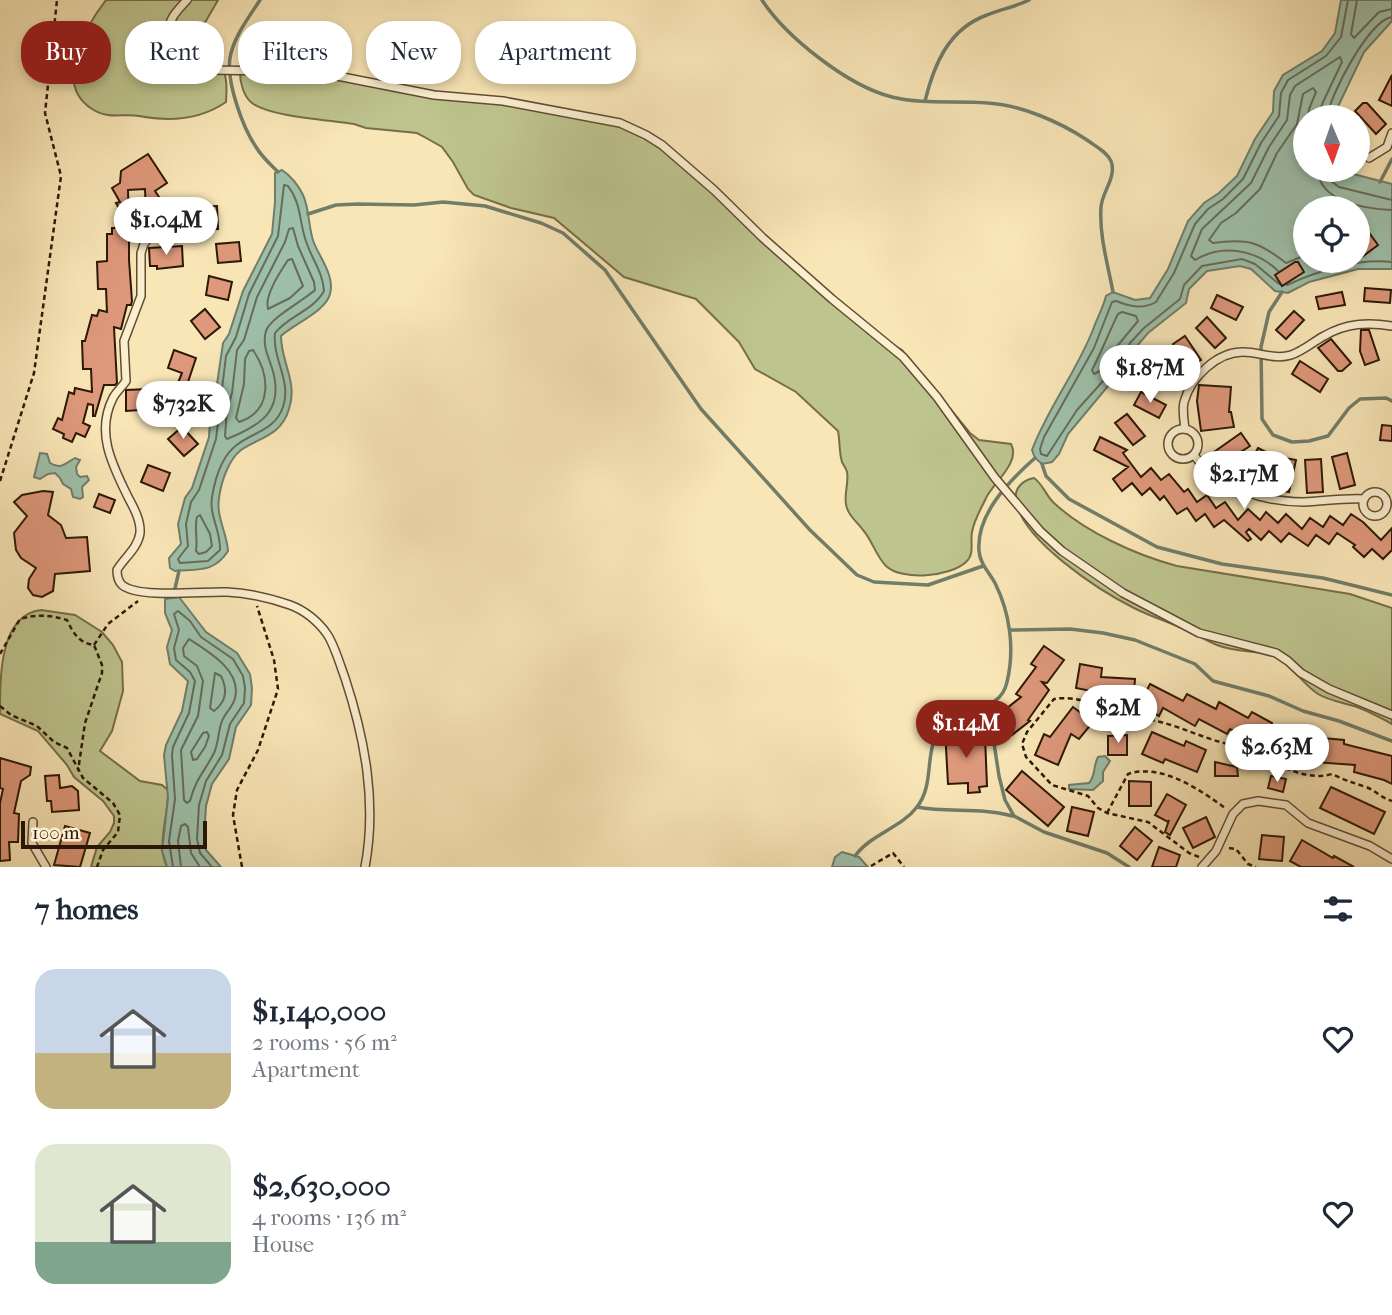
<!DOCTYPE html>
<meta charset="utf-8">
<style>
body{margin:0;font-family:"IM FELL French Canon",serif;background:#f6f6f7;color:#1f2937;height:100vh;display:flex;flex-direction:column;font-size:26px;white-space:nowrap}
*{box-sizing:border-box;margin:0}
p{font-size:23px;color:#747a83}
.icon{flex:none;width:38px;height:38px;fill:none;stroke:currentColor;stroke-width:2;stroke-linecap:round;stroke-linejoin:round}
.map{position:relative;height:867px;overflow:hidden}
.drawer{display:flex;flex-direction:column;background:#fff;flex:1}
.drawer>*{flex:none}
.hud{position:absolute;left:21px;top:21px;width:700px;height:63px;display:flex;gap:14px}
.needle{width:46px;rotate:178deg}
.controls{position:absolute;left:1293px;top:105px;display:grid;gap:14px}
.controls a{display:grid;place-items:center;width:77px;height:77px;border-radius:50%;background:#fff;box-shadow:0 4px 10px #0003;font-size:35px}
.scale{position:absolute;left:21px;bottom:18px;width:186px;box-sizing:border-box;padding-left:7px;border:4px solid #2d1807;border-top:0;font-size:19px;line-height:24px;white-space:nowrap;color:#2d1807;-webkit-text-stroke:5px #fbefd0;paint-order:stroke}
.price{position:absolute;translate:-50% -60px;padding:0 16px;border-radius:24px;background:#fff;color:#222;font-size:23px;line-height:46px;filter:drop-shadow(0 2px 4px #0008)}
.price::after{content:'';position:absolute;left:50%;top:42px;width:21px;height:16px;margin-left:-10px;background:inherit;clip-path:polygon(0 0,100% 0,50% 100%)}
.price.on{background:#8f2418;color:#fff}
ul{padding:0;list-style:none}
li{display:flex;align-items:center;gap:21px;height:175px;padding:0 35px}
li span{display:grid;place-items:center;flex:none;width:196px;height:140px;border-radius:21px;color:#555}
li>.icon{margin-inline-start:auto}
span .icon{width:84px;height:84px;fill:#fffc;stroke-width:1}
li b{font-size:30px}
h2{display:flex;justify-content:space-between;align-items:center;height:84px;padding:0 35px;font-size:30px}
.pill{padding:0 24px;border-radius:28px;background:#fff;box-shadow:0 4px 10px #0003;font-size:24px;line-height:63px}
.pill.on{background:#8f2418;color:#fff}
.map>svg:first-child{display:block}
.green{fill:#bec48e;stroke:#766e4a;stroke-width:2}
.water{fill:#9ec0ab;stroke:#717d69;stroke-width:2;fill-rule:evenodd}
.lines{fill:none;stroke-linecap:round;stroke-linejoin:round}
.shore{stroke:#666c59;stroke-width:2}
.stream{stroke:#717d69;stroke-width:3.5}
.building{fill:#de987b;stroke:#2d1807;stroke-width:2}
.service-casing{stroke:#604c33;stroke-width:10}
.path{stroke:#2d1807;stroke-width:2.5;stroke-dasharray:5 3.5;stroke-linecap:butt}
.service{stroke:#fbefd0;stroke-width:7}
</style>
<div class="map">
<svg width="1392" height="867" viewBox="0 0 1392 867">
<rect width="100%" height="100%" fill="#f9e6b7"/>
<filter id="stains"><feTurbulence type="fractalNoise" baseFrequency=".00286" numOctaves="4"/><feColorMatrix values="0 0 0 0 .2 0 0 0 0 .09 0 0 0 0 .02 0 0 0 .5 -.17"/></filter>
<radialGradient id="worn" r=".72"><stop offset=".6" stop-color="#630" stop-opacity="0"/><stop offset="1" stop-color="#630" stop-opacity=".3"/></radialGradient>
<g class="green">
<path d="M 106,0 L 218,0 L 206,21 L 200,27 L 180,33 C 184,40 190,43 197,47 C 225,64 228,70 226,102 C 200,120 170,122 139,116 C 123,113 109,120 92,109 C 52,84 86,26 106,0 Z"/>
<path d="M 250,65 L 294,68 L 462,96 L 640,130 L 881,338 L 902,350 L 970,433 L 979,440 L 1011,444 C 1021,462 994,482 986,498 C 981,509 974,520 972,532 C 970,543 975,554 966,562 C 950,577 902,581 886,566 C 876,556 872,540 863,530 C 857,522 847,514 846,504 C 844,494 849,482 847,472 C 846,468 844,466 842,462 C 839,453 840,441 838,431 L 796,392 L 755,369 L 739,342 L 696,299 L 624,277 L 554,218 L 511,208 L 474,195 L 468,189 L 453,162 L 442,147 L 428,139 L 417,133 L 366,128 L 354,124 C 330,120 270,117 252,103 C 244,97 240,83 240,73 Z"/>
<path d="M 1034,478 C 1043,484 1046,496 1054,503 C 1085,532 1136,555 1177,566 L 1350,594 L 1392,608 L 1392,724 C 1379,717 1367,710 1354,706 C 1341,702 1330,701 1318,694 C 1302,684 1292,664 1274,656 C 1259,650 1236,653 1217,645 C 1207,641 1198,635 1188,631 C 1171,623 1152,617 1134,608 C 1100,591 1021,540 1016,500 C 1014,488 1023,480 1034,478 Z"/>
<path d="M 41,610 L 75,615 L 102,632 L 113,645 L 122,662 L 123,691 L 112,731 L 100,751 L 140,781 L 162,785 L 168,790 C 169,816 156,843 167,867 L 91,867 L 97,847 L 110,832 L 114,823 L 114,816 L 103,801 L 74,777 L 67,765 L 38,731 L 0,714 C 0,674 0,615 41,610 Z"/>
</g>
<g class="water">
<path d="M 1341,0 L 1392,0 L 1392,21 L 1364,52 L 1333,117 L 1306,117 L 1306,170 L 1338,170 L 1392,184 L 1392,269 L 1358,269 L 1309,282 L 1288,293 L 1275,291 L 1251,269 L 1240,266 L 1207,271 L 1189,289 L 1186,303 L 1148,333 L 1136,347 L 1118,379 L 1108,386 L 1068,434 L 1059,454 L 1052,462 L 1042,464 L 1035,458 L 1032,450 C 1048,407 1078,370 1094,327 C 1098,316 1103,308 1106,296 L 1113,292 L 1135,300 L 1150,298 L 1168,269 L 1188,221 L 1204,203 L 1219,193 L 1237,176 L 1255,139 L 1273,112 L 1274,91 L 1283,75 L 1322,51 L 1335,33 ZM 1306,208 L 1358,208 L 1358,261 L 1306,261 Z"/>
<path d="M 282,170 C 290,175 299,186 303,195 C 310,210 308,228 314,243 C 320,258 335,276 330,294 C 326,311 294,324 281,336 C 281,362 298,382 289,409 C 281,436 260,437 241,450 C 228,460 221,483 219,498 C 216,517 227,533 228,551 C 214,573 198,569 175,571 L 170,568 L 169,558 L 181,544 L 178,524 L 185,498 L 192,488 L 209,437 L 211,406 L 216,391 L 223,343 L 229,334 L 243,291 L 272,234 L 275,202 L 275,173 Z"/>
<path d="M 40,453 L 47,454 L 50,463 C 61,470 66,463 75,458 L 80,460 L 76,467 L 77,474 L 80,477 L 87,476 L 89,480 L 82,487 L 83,497 L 80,499 L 73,497 L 71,489 L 63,484 L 60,478 L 55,473 L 48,474 L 40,479 L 34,477 Z"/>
<path d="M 179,597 L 206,632 L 237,653 L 250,674 L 252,688 L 251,705 L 236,727 L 229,759 L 212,784 L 206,806 L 204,837 L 206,850 L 221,867 L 167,867 L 162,851 L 168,798 L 164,755 L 166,745 L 182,711 L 188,681 L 170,664 L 167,647 L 172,630 L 165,613 L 165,599 Z"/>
<path d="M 1105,756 L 1110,761 L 1103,772 L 1103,781 L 1093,790 L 1069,789 L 1069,785 L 1089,783 C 1096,775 1093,766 1098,757 Z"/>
<path d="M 842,852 L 859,857 L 868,867 L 832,867 L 835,857 Z"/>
</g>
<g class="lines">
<g class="shore">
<path d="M 1357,0 L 1351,34 L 1354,38 L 1379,12 L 1392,9"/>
<path d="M 1327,117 C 1330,95 1369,20 1392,17"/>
<path d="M 1318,170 C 1319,202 1366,209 1392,210"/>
<path d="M 1329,170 L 1331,181 L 1339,187 L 1392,200"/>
<path d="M 284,185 L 288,186 C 302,204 299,224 307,244 C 313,261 323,273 324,291 C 313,311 288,316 275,333 C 272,359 292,381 283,407 C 275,430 254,432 238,444 C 222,455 215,479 212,497 C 209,516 221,531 220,550 L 208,561 L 180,563 L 178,559 L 188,546 L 186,524 L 191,502 L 199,490 L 216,439 L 226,356 L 236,337 L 249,294 L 278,236 Z"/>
<path d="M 293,228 L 298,246 L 314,282 L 315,290 C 303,301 270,318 266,331 C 262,344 268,356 272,368 C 285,410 262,425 227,439 L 225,436 L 227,410 L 232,393 L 237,350 L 244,340 L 257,297 L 285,242 L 289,229 Z"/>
<path d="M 1306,255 L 1286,263 C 1259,242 1248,238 1213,243 L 1209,240 L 1221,223 L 1236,213 L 1260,189 L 1277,153 L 1297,124 L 1303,94 L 1313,88 L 1316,92 L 1309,109 L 1308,117"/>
<path d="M 292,259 L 303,286 L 290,298 L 268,309 C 264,296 280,272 288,260 Z"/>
<path d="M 1278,271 C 1256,249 1222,244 1195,260 L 1191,256 L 1202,229 L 1251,183 L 1269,147 L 1287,120 L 1290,95 L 1295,86 L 1340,57 L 1342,62 L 1323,102 L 1318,117"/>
<path d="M 1279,284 L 1255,264 L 1242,259 L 1202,266 L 1184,285 L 1180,299 L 1144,328 L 1130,343 L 1113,374 L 1103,381 L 1077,410 L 1047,456 L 1041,454 L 1040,449 L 1044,437 L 1094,348 L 1112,302 L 1116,301 C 1129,306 1142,310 1156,302 L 1174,273 L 1195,224 L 1208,209 L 1223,199 L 1243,179 L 1261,143 L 1279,116 L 1281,93 L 1288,80 L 1326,56 L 1341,37 L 1348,0"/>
<path d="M 1287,285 C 1318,271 1356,258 1392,262"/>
<path d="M 1122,312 L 1136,316 L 1138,321 L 1114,350 L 1106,368 L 1094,374 L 1092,370 C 1102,351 1109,332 1118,314 Z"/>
<path d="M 253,350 C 270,375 273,411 239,422 L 236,418 L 244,384 L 245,359 L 249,351 Z"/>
<path d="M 200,515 L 210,534 L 212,546 L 206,552 L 199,554 L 196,551 C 198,539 194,528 197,517 Z"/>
<path d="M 189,639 C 209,652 242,671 235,698 C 233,707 225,713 222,721 C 218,731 219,742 214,753 C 205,771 196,778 190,801 L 187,803 L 184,800 L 181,750 L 198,716 L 203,681 L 197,666 L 184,656 L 183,648 Z"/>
<path d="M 215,673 L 221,676 C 228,690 226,702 214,711 L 210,708 Z"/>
<path d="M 207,732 L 209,736 L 205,747 L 197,759 L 193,760 L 191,752 L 203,733 Z"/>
<path d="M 173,867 L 169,841 L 175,799 L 172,755 L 173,747 L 189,713 L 195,681 L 190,672 L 176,660 L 174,648 L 179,630 L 174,614 L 178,611 L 190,621 L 201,637 L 233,659 L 243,676 L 245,688 L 244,703 L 230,724 L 222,755 L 206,781 L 199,805 L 197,839 L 200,853 L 212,867"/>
<path d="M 181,867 L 178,841 L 181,826 L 185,824 L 188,827 L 191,853 L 200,867"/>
</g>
<g class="stream">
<path d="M 260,0 C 249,17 233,38 230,58 C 226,82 243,128 256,147 C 262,157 270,164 278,172"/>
<path d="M 762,0 C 786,37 848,86 892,97 C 924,105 956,100 988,103 C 1021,105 1060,122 1087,140 C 1095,146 1107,152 1111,161 C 1117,177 1102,192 1101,207 C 1099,235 1108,265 1113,292"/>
<path d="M 925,101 C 934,65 948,29 987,15 C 1001,9 1015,7 1029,0"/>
<path d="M 1380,182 L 1392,159"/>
<path d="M 308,214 L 336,205 L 358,204 L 414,205 L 443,202 L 485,206 L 541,223 L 563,233 L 605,270 L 701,409 L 810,530 L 857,575 L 874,582 L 928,585 L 983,566"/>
<path d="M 1282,292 L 1269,312 L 1261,347 L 1262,419 L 1273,435 L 1292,442 L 1309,441 L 1328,436 L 1349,408 L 1360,399 L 1386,398 L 1392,401"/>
<path d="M 1042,464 L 1046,476 L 1069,499 L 1157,547 L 1222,564 L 1323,578 L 1392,595"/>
<path d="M 173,597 L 179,571"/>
<path d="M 1011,630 L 1070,629 L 1103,633 L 1135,640 L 1195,664 L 1213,681 L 1269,696 L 1303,711 L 1339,721 L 1392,741"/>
<path d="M 992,705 L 993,737 L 999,776 L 1005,800 L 1014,816 L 1044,832 L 1107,853 L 1129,867"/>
<path d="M 917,807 C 949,813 981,807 1012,816"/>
<path d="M 855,856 C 871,834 901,828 917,807 C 937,781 921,747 945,724 C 965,704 1000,714 1007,682 C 1015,649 1010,613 995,583 C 989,572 980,564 979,551 C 976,514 1010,480 1035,458"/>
</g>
</g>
<g class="building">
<path d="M 1392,75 L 1392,106 L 1379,100 Z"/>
<path d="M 1363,103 L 1367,103 L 1386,124 L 1376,134 L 1355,111 Z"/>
<path d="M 148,154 L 167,183 L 155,191 L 159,197 L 146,215 L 145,189 L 128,190 L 129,227 L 116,203 L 120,202 L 112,188 L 120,183 L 121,171 Z"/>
<path d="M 217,206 L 218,229 L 199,230 L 198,207 Z"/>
<path d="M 112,228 L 129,228 L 129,260 L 132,301 L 131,305 L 127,305 L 121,329 L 114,327 L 117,383 L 115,385 L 104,385 L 95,416 L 93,416 L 93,405 L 88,404 L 83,423 L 90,426 L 85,437 L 76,433 L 72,442 L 63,438 L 64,434 L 53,429 L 58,418 L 62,420 L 69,392 L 74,394 L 75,388 L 92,392 L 91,369 L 83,369 L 82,341 L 85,341 L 92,315 L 97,316 L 99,310 L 107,312 L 106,289 L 98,289 L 97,262 L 107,261 L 107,234 L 112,234 Z"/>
<path d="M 1370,234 L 1378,245 L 1358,260 L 1358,243 Z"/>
<path d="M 239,242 L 241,261 L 218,263 L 216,244 Z"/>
<path d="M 182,246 L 183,266 L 157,269 L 157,266 L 150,266 L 149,248 Z"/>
<path d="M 1295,262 L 1298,262 L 1304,272 L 1282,286 L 1275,275 Z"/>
<path d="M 209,276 L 232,282 L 228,300 L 206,295 Z"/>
<path d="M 1365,288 L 1391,290 L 1390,303 L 1364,301 Z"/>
<path d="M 1342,292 L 1345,305 L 1319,309 L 1316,297 Z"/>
<path d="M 1217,295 L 1243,307 L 1236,320 L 1211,308 Z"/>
<path d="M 205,309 L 220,327 L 205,339 L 191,321 Z"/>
<path d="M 1294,311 L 1304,320 L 1286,339 L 1276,330 Z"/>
<path d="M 1207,317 L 1226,338 L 1215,348 L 1196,328 Z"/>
<path d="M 1361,330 L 1369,330 L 1379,360 L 1365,365 L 1360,351 Z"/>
<path d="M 1185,336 L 1201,360 L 1163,383 L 1152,368 L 1176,350 L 1173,344 Z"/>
<path d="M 1331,339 L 1351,363 L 1342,371 L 1338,371 L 1318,348 Z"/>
<path d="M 174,350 L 196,358 L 185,391 L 198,396 L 191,413 L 169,405 L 182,373 L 168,368 Z"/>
<path d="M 1300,361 L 1328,379 L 1320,392 L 1292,374 Z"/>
<path d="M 1199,385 L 1231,387 L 1229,412 L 1231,412 L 1234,427 L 1201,431 L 1197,401 Z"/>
<path d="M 149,389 L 153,394 L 154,409 L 126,411 L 126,390 Z"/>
<path d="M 1141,392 L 1166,405 L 1159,418 L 1134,405 Z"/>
<path d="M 1127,414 L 1145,436 L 1133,445 L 1115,423 Z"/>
<path d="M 1382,425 L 1392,426 L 1392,441 L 1380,440 Z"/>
<path d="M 182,427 L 198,444 L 184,456 L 168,439 Z"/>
<path d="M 1241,433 L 1250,446 L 1222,464 L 1214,452 Z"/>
<path d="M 1100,437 L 1127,450 L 1123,453 L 1141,477 L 1151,468 L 1161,480 L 1169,474 L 1184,492 L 1188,489 L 1197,502 L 1207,495 L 1216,508 L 1225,502 L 1238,520 L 1248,509 L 1260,520 L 1266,512 L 1278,523 L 1286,514 L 1302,529 L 1310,518 L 1323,527 L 1330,516 L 1343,525 L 1351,514 L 1363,522 L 1381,540 L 1392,528 L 1392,550 L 1383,559 L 1372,549 L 1364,557 L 1353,547 L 1355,545 L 1337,533 L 1329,544 L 1316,535 L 1308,546 L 1289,533 L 1281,542 L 1269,531 L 1261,540 L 1249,529 L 1246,532 L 1251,539 L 1248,541 L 1224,520 L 1214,527 L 1205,514 L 1196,521 L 1187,508 L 1177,514 L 1164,496 L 1160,500 L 1150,488 L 1142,495 L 1132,483 L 1122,491 L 1113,479 L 1128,467 L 1094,450 Z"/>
<path d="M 1258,448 L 1272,455 L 1255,484 L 1242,477 Z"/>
<path d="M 1347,453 L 1355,485 L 1340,489 L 1332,457 Z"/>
<path d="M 1280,457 L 1296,460 L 1289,492 L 1274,489 Z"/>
<path d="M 1321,459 L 1323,492 L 1307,493 L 1305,460 Z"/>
<path d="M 148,465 L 170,473 L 163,491 L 141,482 Z"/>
<path d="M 43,491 L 53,492 L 48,515 L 61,525 L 66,538 L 87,537 L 90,571 L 55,574 L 53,591 L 42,597 L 33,595 L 28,588 L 29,579 L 36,568 L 21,558 L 16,550 L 14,533 L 27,516 L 14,502 L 22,495 Z"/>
<path d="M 99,494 L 115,500 L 110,513 L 94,507 Z"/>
<path d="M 1044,646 L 1064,660 L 1047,683 L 1042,682 L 1049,690 L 1028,720 L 1030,721 L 1012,735 L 997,716 L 1021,697 L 1016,694 L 1036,667 L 1031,664 Z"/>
<path d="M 1080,664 L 1102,668 L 1101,677 L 1135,679 L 1133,703 L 1111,702 L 1111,695 L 1076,688 Z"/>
<path d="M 1150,684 L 1183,701 L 1187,694 L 1216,709 L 1219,702 L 1248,718 L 1252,712 L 1272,723 L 1260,744 L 1230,729 L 1227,734 L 1199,719 L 1195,726 L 1163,708 L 1159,716 L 1139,705 Z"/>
<path d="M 1073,707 L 1093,722 L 1079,739 L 1071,734 L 1058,765 L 1035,755 L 1044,734 L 1050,737 Z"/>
<path d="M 965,729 L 965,737 L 985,736 L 987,786 L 979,787 L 980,792 L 968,793 L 968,783 L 948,784 L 945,730 Z"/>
<path d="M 1152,732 L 1184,746 L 1186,741 L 1206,750 L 1197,772 L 1165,759 L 1163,763 L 1142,754 Z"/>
<path d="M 1127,735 L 1127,755 L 1108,755 L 1108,736 Z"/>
<path d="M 1288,735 L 1344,740 L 1344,744 L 1392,756 L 1392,784 L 1384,780 L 1354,772 L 1355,765 L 1287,760 Z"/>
<path d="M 0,758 L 31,767 L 30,775 L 21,781 L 14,813 L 19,814 L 18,842 L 9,842 L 10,860 L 0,861 L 0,803 L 3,789 L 0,788 Z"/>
<path d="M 1215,762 L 1237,767 L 1238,776 L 1215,776 Z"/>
<path d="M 1022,771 L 1064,807 L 1048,826 L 1006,790 Z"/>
<path d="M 59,775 L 60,788 L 72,786 L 78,791 L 79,810 L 52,812 L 51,801 L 47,801 L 45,776 Z"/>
<path d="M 1271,776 L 1286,779 L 1283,792 L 1268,788 Z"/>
<path d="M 1129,781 L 1151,782 L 1151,806 L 1129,806 Z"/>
<path d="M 1331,787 L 1385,812 L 1374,834 L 1320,808 Z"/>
<path d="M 1167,794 L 1186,805 L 1170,835 L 1165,832 L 1169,820 L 1168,822 L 1155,815 Z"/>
<path d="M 1072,807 L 1094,812 L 1088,836 L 1067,831 Z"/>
<path d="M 1206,817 L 1215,837 L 1193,848 L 1183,828 Z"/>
<path d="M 65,826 L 90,833 L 80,867 L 54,865 Z"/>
<path d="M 1135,827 L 1152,841 L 1137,860 L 1120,846 Z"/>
<path d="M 1262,835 L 1284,837 L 1282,861 L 1259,859 Z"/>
<path d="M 1302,840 L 1333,858 L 1334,856 L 1354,867 L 1301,867 L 1290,861 Z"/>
<path d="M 1159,847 L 1180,855 L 1176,867 L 1152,867 Z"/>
</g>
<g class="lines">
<g class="service-casing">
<g id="service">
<path d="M 187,0 C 178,10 168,19 169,32 L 202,65 L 211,70 L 317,72 L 434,95 L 503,101 L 620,123 L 646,135 L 662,145 L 714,190 L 763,238 L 832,299 L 903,357 L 937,397 L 995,478 L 1040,531 L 1062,551 L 1123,593 L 1199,633 L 1276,653 L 1288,661 L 1301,673 L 1329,689 L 1392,715"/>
<path d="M 1369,158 L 1387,147 L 1392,133"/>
<path d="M 154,231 L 144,244 L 141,253 L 141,296 L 124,341 L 126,381 C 122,387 116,392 113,398 C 95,433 113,466 128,497 C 134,508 141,521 140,533 C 138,548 124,558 117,570 C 117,576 118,581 122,585 C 139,599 204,591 227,592 C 248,593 270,598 290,605 C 304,610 318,621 327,634 C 335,646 340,665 345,678 C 365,739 377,803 365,867"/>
<path d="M 1185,429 C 1184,420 1182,410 1184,402 C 1191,377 1217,352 1243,352 C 1259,352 1275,360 1291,355 C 1303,351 1313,342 1324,336 C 1346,323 1368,322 1392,326"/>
<circle cx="1183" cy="444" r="15"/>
<path d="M 1194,455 C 1217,488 1265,502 1304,502 C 1324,501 1344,498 1364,499"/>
<circle cx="1375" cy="504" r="12"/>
<path d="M 33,822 L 32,843 L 46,867"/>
<path d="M 1202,867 L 1216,851 L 1233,814 L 1243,804 L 1258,801 L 1286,805 L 1308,823 L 1370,846 L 1392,859"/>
</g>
</g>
<g class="path">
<path d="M 0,481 L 34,373 L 61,176 L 45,113 L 57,0"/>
<path d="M 94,645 L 108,624 L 138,601"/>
<path d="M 0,654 L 20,619 C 37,614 50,615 67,620 C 73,633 79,643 94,645 L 102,665 L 102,673 L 85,723 L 78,771"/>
<path d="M 0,706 L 11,715 L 37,726 L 54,742 L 67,748 L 83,778 L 113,803 L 120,815 L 118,832 L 103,850 L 97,867"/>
<path d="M 1107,813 L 1128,774 C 1161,763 1199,789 1225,808"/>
<path d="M 1229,848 L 1236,849 L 1248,864 L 1256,867"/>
<path d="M 1199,857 L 1189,853 L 1148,822 L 1107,813 L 1098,808 L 1088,796 L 1052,785 L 1026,757 L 1022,744 L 1027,732 L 1054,699 C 1075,695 1102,706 1122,713 C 1135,718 1150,719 1164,723 C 1183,728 1202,737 1220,742 C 1227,744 1234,744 1241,747 C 1270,758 1300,783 1332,774 C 1344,780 1354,783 1366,787 C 1375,790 1381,798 1392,801"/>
<path d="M 871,866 L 893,853 L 904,867"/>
<path d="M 242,867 L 233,815 L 237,790 L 258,750 L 278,689 L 274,660 L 257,606"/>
</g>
<use href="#service" class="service"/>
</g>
<rect width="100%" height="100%" filter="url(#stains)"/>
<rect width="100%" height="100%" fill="url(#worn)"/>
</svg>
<div class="controls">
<a><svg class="needle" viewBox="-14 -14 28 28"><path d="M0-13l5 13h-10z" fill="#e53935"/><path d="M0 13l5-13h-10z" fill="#747a83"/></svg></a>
<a><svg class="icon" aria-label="locate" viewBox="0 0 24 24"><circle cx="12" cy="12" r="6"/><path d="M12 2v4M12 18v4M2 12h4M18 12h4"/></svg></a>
</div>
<div class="scale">100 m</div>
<b class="price" style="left:166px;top:257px">$1.04M</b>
<b class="price" style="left:1150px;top:405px">$1.87M</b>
<b class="price" style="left:183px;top:441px">$732K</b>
<b class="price" style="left:1244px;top:511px">$2.17M</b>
<b class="price" style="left:1118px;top:745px">$2M</b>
<b class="price on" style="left:966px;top:760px">$1.14M</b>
<b class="price" style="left:1277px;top:784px">$2.63M</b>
<div class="hud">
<a class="pill on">Buy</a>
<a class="pill">Rent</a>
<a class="pill">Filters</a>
<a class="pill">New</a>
<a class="pill">Apartment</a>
</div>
</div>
<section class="drawer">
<h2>7 homes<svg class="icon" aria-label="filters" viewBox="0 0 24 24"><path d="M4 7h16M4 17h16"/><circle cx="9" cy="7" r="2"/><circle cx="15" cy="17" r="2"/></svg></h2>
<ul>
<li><span style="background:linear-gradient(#c9d6e8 60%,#c2b280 0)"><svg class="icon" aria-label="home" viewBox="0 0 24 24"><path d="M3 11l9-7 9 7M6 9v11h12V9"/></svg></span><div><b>$1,140,000</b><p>2 rooms · 56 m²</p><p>Apartment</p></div><svg class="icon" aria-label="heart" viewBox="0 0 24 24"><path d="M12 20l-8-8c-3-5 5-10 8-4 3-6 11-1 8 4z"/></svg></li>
<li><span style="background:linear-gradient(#dfe7d0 70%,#7fa58c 0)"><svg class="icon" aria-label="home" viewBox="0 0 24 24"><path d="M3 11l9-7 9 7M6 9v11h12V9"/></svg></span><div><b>$2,630,000</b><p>4 rooms · 136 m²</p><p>House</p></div><svg class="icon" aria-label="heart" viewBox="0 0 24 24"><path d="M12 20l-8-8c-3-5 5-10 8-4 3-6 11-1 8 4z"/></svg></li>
</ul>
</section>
